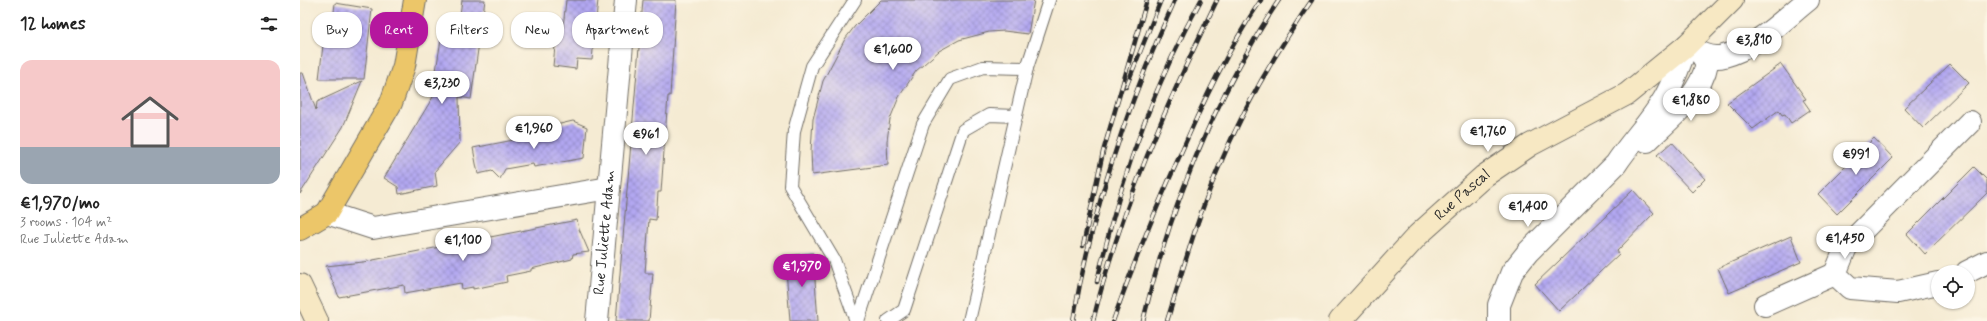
<!DOCTYPE html>
<meta charset="utf-8">
<style>
body{margin:0;font-family:Mynerve,sans-serif;background:#f6f6f6;color:#222;height:100vh;display:flex;flex-direction:column;font-size:15px;white-space:nowrap}
*{box-sizing:border-box;margin:0}
p{font-size:13px;color:#767676}
.icon{flex:none;width:22px;height:22px;fill:none;stroke:currentColor;stroke-width:2;stroke-linecap:round;stroke-linejoin:round}
.map{position:relative;flex:1;overflow:hidden}
.details{display:flex;flex-direction:column;background:#fff;width:300px}
.details>*{flex:none}
.guide{position:absolute;left:12px;top:12px;width:380px;height:36px;display:flex;gap:8px}
.fabs{position:absolute;left:1631px;top:265px;display:grid;gap:8px}
.fabs a{display:grid;place-items:center;width:44px;height:44px;border-radius:50%;background:#fff;box-shadow:0 1px 3px #0004;font-size:20px}
.price{position:absolute;translate:-50% -34px;padding:0 9px;border-radius:14px;background:#fff;color:#222;font-size:13px;line-height:26px;filter:drop-shadow(0 1px 2px #0008)}
.price::after{content:'';position:absolute;left:50%;top:24px;width:12px;height:9px;margin-left:-6px;background:inherit;clip-path:polygon(0 0,100% 0,50% 100%)}
.price.current{background:#b5179e;color:#fff}
ul{padding:0;list-style:none}
li{display:grid;align-content:center;gap:8px;height:212px;padding:0 20px}
li+li{border-top:1px solid #e0e0e0}
li span{display:grid;place-items:center;height:124px;border-radius:12px;color:#555}
li>.icon{margin-inline-start:auto}
span .icon{width:72px;height:72px;fill:#fffc;stroke-width:1}
li b{font-size:17px}
h2{display:flex;justify-content:space-between;align-items:center;height:48px;padding:0 20px;font-size:17px}
.tag{padding:0 14px;border-radius:16px;background:#fff;box-shadow:0 1px 3px #0004;font-size:14px;line-height:36px}
.tag.current{background:#b5179e;color:#fff}
main{display:flex;flex:1;min-height:0}
.map>svg:first-child{display:block}
.building{fill:url(#building-cross-hatch)}
.lines{fill:none;stroke-linecap:round;stroke-linejoin:round}
.service-casing{stroke:#726e66;stroke-width:14}
.minor-casing{stroke:#726e66;stroke-width:24}
.secondary-casing{stroke:#726e66;stroke-width:24}
.primary-casing{stroke:#726e66;stroke-width:24}
.service{stroke:#fff;stroke-width:12}
.minor{stroke:#fff;stroke-width:22}
.secondary{stroke:#f7e8c3;stroke-width:22}
.primary{stroke:#ecc669;stroke-width:22}
.rail-casing{stroke:#2b2b2b;stroke-width:4.5}
.rail{stroke:#fcf5e5;stroke-width:3;stroke-dasharray:9;stroke-linecap:butt}
.labels{text-anchor:middle;dominant-baseline:central;stroke-width:3;stroke-linejoin:round;paint-order:stroke}
.street-label{font-size:15px;fill:#2b2b2b;stroke:#fcf5e5}
</style>
<main>
<section class="details">
<h2>12 homes<svg class="icon" aria-label="filters" viewBox="0 0 24 24"><path d="M4 7h16M4 17h16"/><circle cx="9" cy="7" r="2"/><circle cx="15" cy="17" r="2"/></svg></h2>
<ul>
<li><span style="background:linear-gradient(#f6c9c9 70%,#9aa5b1 0)"><svg class="icon" aria-label="home" viewBox="0 0 24 24"><path d="M3 11l9-7 9 7M6 9v11h12V9"/></svg></span><div><b>€1,970/mo</b><p>3 rooms · 104 m²</p><p>Rue Juliette Adam</p></div></li>
</ul>
</section>
<div class="map">
<svg width="1687" height="321" viewBox="0 0 1687 321">
<defs>
<pattern id="building-cross-hatch" width="8" height="8" patternUnits="userSpaceOnUse"><rect width="8" height="8" fill="#b2a7f1"/><path d="M0 0l8 8M0 8l8-8" fill="none" stroke="#9188c3"/></pattern>
</defs>
<rect width="100%" height="100%" fill="#fcf5e5"/>
<filter id="ink" filterUnits="userSpaceOnUse"><feTurbulence type="fractalNoise" baseFrequency=".025" numOctaves="2"/><feDisplacementMap in="SourceGraphic" scale="8" xChannelSelector="R" yChannelSelector="G"/><feConvolveMatrix kernelMatrix="1 2 1 2 8 2 1 2 1" color-interpolation-filters="sRGB"/></filter>
<filter id="wash" filterUnits="userSpaceOnUse"><feTurbulence type="fractalNoise" baseFrequency=".012" numOctaves="4" result="noise"/><feDisplacementMap in="SourceGraphic" scale="16" xChannelSelector="R" yChannelSelector="G"/><feGaussianBlur stdDeviation="0.9" result="paint"/><feColorMatrix in="noise" values="0 0 0 0 0 0 0 0 0 0 0 0 0 0 0 0 0 1.4 0 .05"/><feComposite in="paint" operator="in"/></filter>
<g filter="url(#wash)">
<rect width="100%" height="100%" fill="#f5ebd3"/>
<g id="blocks">
<g class="building">
<path d="M 162,0 L 185,0 L 171,99 L 159,97 L 160,142 L 135,171 L 137,186 L 99,194 L 98,187 L 84,178 L 142,82 L 136,71 L 141,39 L 145,40 L 149,20 L 159,22 Z"/>
<path d="M 266,0 L 298,0 L 292,60 L 277,59 L 276,69 L 253,66 L 257,27 L 263,28 Z"/>
<path d="M 343,0 L 376,0 L 370,96 L 368,96 L 361,192 L 358,192 L 356,220 L 349,219 L 345,273 L 353,273 L 349,321 L 316,321 Z"/>
<path d="M 581,0 L 734,0 L 728,34 L 704,31 L 689,32 L 659,40 L 639,51 L 616,71 L 599,97 L 590,119 L 587,141 L 588,165 L 512,175 L 511,151 L 513,119 L 523,81 L 545,39 L 555,26 Z"/>
<path d="M 35,3 L 72,9 L 64,79 L 19,79 L 26,20 L 33,21 Z"/>
<path d="M 1481,64 L 1506,99 L 1503,100 L 1510,110 L 1491,123 L 1485,114 L 1482,115 L 1479,110 L 1453,129 L 1427,103 Z"/>
<path d="M 1650,64 L 1669,83 L 1623,128 L 1604,108 Z"/>
<path d="M 0,73 L 3,73 L 16,110 L 17,102 L 62,81 L 43,127 L 0,194 Z"/>
<path d="M 273,121 L 287,127 L 284,158 L 234,167 L 233,164 L 205,169 L 200,179 L 192,171 L 178,174 L 173,148 L 244,134 L 243,128 Z"/>
<path d="M 1574,138 L 1593,158 L 1537,214 L 1518,194 Z"/>
<path d="M 1372,142 L 1405,179 L 1392,192 L 1357,155 Z"/>
<path d="M 1674,167 L 1687,180 L 1687,193 L 1625,254 L 1607,234 Z"/>
<path d="M 1333,190 L 1354,213 L 1317,251 L 1319,254 L 1259,311 L 1235,284 Z"/>
<path d="M 277,220 L 279,229 L 289,252 L 273,254 L 272,259 L 231,269 L 231,271 L 206,276 L 207,282 L 173,289 L 173,287 L 162,289 L 161,283 L 105,293 L 104,285 L 39,297 L 26,266 L 63,262 Z"/>
<path d="M 1491,236 L 1501,262 L 1429,293 L 1418,268 Z"/>
<path d="M 513,253 L 518,321 L 490,321 L 485,256 Z"/>
</g>
</g>
</g>
<g filter="url(#ink)">
<use href="#blocks" fill-opacity="0" stroke="#726e66" stroke-width="1"/>
<g class="lines">
<g class="service-casing">
<g id="service">
<path d="M 555,0 L 512,66 L 494,131 L 490,186 L 534,260 L 556,321"/>
<path d="M 558,321 L 623,124 L 650,79 L 683,67 L 727,68"/>
<path d="M 588,321 L 604,310 L 663,130 L 689,115 L 716,116"/>
<path d="M 669,321 L 727,68 L 749,0"/>
</g>
</g>
<g class="minor-casing">
<g id="minor">
<path d="M 1347,141 C 1369,119 1401,96 1407,63 L 1401,54"/>
<path d="M 27,213 L 73,228 L 309,188"/>
<path d="M 1667,272 L 1687,262"/>
<path d="M 1535,274 L 1546,247 L 1670,122"/>
<path d="M 1465,305 L 1535,274 L 1550,288 L 1598,292 L 1638,283"/>
<path id="s1" d="M 297,321 L 326,0"/>
<path d="M 1199,321 L 1199,305 L 1212,272 L 1228,252 L 1316,164 C 1331,141 1350,123 1364,99 C 1374,82 1380,63 1387,45 C 1398,52 1411,60 1424,56 C 1456,48 1483,20 1508,0"/>
</g>
</g>
<g class="secondary-casing">
<g id="secondary">
<path d="M 0,285 L 17,321"/>
<path id="s2" d="M 1040,321 L 1118,235 L 1184,176 L 1230,145 L 1327,94 L 1387,45 L 1432,0"/>
</g>
</g>
<g class="primary-casing">
<path id="primary" d="M 0,229 L 27,213 L 91,103 L 104,66 L 115,0"/>
</g>
<use href="#service" class="service"/>
<use href="#minor" class="minor"/>
<use href="#secondary" class="secondary"/>
<use href="#primary" class="primary"/>
<g class="rail-casing">
<g id="rail">
<path d="M 826,87 L 861,0"/>
<path d="M 783,246 L 803,152 L 847,0"/>
<path d="M 797,282 C 819,184 852,88 901,0"/>
<path d="M 773,321 C 792,210 828,102 875,0"/>
<path d="M 793,321 C 820,210 867,103 917,0"/>
<path d="M 813,321 C 833,265 855,210 880,155 C 903,102 928,49 961,0"/>
<path d="M 843,321 C 870,207 914,98 979,0"/>
<path d="M 867,321 C 883,270 897,218 918,169 C 943,109 975,53 1012,0"/>
</g>
</g>
<use href="#rail" class="rail"/>
</g>
</g>
<g class="labels">
<g class="street-label">
<text stroke="none"><textPath href="#s2" startOffset="176">Rue Pascal</textPath></text>
<text stroke="none"><textPath href="#s1" startOffset="89">Rue Juliette Adam</textPath></text>
</g>
</g>
</svg>
<div class="fabs">
<a><svg class="icon" aria-label="locate" viewBox="0 0 24 24"><circle cx="12" cy="12" r="6"/><path d="M12 2v4M12 18v4M2 12h4M18 12h4"/></svg></a>
</div>
<b class="price" style="left:1454px;top:62px">€3,810</b>
<b class="price" style="left:593px;top:71px">€1,600</b>
<b class="price" style="left:142px;top:105px">€3,230</b>
<b class="price" style="left:1391px;top:122px">€1,880</b>
<b class="price" style="left:234px;top:150px">€1,960</b>
<b class="price" style="left:1188px;top:153px">€1,760</b>
<b class="price" style="left:346px;top:156px">€961</b>
<b class="price" style="left:1556px;top:176px">€991</b>
<b class="price" style="left:1228px;top:228px">€1,400</b>
<b class="price" style="left:1545px;top:260px">€1,450</b>
<b class="price" style="left:163px;top:262px">€1,100</b>
<b class="price current" style="left:502px;top:288px">€1,970</b>
<div class="guide">
<a class="tag">Buy</a>
<a class="tag current">Rent</a>
<a class="tag">Filters</a>
<a class="tag">New</a>
<a class="tag">Apartment</a>
</div>
</div>
</main>
